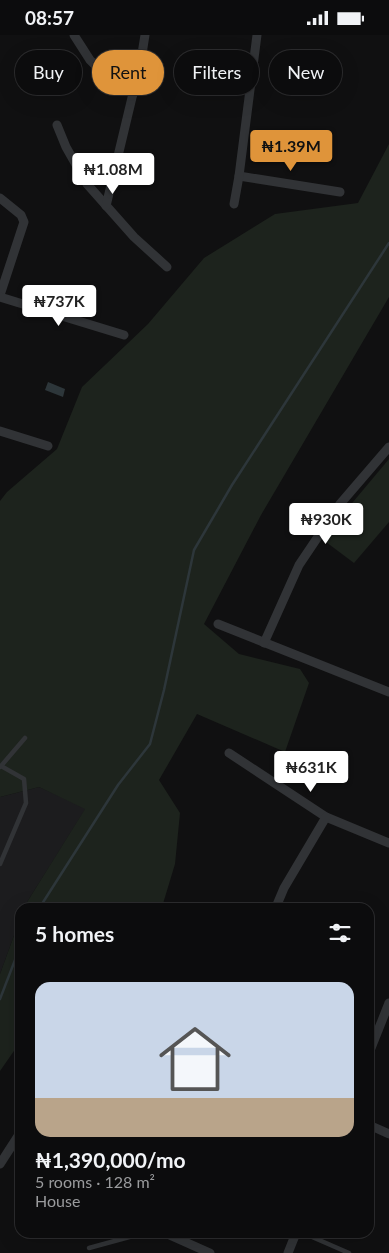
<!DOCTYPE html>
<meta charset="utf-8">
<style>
body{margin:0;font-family:Lato,sans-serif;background:#151516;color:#f1f3f6;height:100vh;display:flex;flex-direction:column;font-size:19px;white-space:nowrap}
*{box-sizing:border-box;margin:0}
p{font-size:16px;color:#9a9b9d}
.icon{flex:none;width:28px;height:28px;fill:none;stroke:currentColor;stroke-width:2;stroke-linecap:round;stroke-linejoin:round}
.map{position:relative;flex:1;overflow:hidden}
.drawer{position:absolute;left:15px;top:868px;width:359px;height:335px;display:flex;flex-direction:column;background:#0c0c0d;border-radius:15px;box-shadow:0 5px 20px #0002,0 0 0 1px #2c2c2e}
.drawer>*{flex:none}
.hud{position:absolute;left:15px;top:15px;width:360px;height:45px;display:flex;gap:10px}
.price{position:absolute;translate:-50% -42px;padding:0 11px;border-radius:5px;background:#fff;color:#222;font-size:16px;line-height:32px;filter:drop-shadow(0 1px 2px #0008)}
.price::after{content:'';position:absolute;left:50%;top:30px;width:15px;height:11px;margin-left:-8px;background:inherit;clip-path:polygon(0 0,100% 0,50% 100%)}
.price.selected{background:#df943a;color:#111}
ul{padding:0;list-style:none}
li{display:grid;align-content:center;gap:10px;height:265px;padding:0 20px}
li+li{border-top:1px solid #2c2c2e}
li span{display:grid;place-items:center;height:155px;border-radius:15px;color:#555}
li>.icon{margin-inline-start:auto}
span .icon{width:90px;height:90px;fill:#fffc;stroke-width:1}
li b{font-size:21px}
h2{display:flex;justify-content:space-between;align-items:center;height:60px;padding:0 20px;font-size:21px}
.tag{padding:0 18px;border-radius:22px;background:#0c0c0d;box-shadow:0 5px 20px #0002,0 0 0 1px #2c2c2e;font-size:18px;line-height:45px}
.tag.selected{background:#df943a;color:#111}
.status{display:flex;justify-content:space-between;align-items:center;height:35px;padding:0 25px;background:#0c0c0d;direction:ltr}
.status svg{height:14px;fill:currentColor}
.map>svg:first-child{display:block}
.built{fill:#1c1c1e}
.green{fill:#1d231d}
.water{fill:#2d363a}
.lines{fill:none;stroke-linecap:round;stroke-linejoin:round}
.stream{stroke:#2d363a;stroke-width:2.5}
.service{stroke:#313336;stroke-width:4.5}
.minor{stroke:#313336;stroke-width:9}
</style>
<div class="status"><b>08:57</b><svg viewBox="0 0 49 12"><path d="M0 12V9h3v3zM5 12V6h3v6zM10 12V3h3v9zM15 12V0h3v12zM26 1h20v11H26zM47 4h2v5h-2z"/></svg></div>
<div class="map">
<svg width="389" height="1218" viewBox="0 0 389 1218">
<rect width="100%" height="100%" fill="#101011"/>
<path class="built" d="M 39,752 L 86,773 L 24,872 L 20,872 L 20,884 L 0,939 L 0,762 Z"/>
<g class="green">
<path d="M 389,109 L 389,262 L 261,480 L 204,589 L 239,619 L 300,634 L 309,648 L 285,717 L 197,679 L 159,745 L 180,778 L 175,829 L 162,872 L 24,872 L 85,774 L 39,752 L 0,762 L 0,466 L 7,457 L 57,414 L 82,352 L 148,289 L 204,223 L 275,179 L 358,168 Z"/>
<path d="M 389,424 L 389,487 L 354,528 L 322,504 Z"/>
<path d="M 20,884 L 20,1014 L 16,1013 L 0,1036 L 0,939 Z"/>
</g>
<path class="water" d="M 48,347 L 65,354 L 63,362 L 45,355 Z"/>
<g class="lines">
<g class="stream">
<path d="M 40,872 L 118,750 L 150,709 L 164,655 L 194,515 L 232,450 L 389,208"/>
<path d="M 0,964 L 20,912"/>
</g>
<g class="service">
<path d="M 1,731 L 25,703"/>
<path d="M 0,732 L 1,731 L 24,744 L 26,768 L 0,829"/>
<path d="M 303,1198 L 349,1218"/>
<path d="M 89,1213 L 144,1198"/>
</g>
<g class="minor">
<path d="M 74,0 L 90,25 L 101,36 L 133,59"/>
<path d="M 57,90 L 66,112 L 87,149 L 134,202 L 167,232"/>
<path d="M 239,141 L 340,157"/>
<path d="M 0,163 L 21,180 L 24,187 L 0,260"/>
<path d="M 234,169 L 239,141 L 257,0"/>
<path d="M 106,171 L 141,25 L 145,0"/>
<path d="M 0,262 L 124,300"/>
<path d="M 0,396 L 48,411"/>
<path d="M 218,589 L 389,657"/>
<path d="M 264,608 L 299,530 L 340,469 L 389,412"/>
<path d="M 229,718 L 326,782 L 389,808"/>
<path d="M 276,872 L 284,853 L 326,782"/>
<path d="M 369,1018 L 389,968"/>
<path d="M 369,1090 L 389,1099"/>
<path d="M 0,1129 L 20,1098"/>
<path d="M 165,1198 L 210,1218"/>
<path d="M 288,1218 L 296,1198"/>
</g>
</g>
</svg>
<b class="price selected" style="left:291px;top:137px">₦1.39M</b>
<b class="price" style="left:113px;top:160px">₦1.08M</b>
<b class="price" style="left:59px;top:292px">₦737K</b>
<b class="price" style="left:326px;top:510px">₦930K</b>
<b class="price" style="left:311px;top:758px">₦631K</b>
<div class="hud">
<a class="tag">Buy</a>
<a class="tag selected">Rent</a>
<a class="tag">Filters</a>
<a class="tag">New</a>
</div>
<section class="drawer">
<h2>5 homes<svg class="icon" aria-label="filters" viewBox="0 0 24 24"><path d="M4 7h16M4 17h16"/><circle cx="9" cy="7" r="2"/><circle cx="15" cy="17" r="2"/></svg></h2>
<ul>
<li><span style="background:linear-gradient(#c9d6e8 75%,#b9a48a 0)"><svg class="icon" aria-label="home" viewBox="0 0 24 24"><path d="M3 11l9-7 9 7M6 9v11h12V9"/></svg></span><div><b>₦1,390,000/mo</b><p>5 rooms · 128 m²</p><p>House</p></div></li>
</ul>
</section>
</div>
